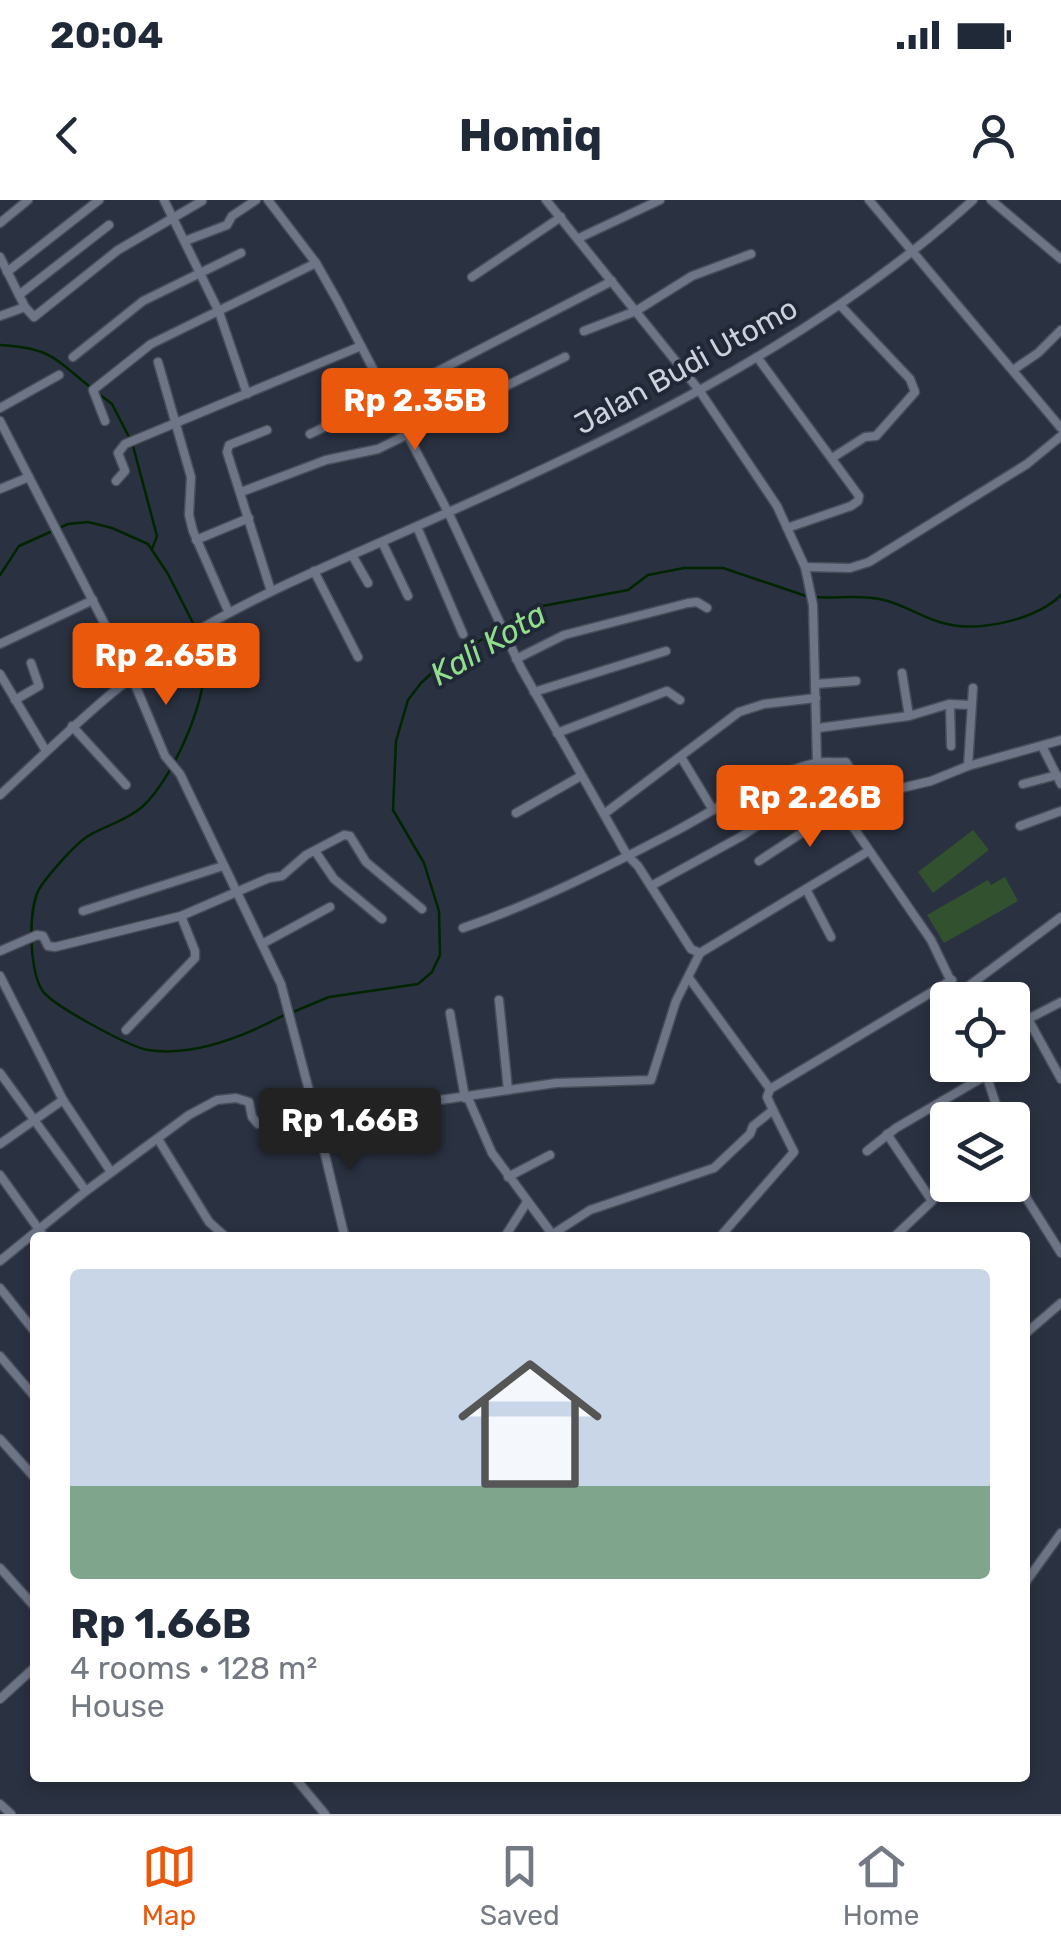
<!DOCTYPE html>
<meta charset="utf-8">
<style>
body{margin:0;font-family:Rubik,sans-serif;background:#f6f6f7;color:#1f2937;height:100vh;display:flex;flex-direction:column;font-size:38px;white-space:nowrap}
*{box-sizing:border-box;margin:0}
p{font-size:32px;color:#747a83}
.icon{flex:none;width:55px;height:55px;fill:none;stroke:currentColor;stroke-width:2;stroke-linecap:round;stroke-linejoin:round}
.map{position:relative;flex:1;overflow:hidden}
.details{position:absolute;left:30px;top:1032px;width:1000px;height:550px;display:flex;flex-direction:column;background:#fff;border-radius:10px;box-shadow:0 5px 15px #0003}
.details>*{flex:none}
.controls{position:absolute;left:930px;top:782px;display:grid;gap:20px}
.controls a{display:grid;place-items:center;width:100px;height:100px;border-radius:10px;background:#fff;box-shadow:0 5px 15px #0003;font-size:50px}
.price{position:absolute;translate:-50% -85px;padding:0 22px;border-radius:10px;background:#ea580c;color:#fff;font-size:32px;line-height:65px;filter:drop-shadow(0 2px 5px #0008)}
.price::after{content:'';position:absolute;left:50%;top:60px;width:30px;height:22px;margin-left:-15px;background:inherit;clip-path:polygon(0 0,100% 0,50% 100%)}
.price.current{background:#222;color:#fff}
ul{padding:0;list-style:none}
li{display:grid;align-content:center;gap:20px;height:530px;padding:0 40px}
li span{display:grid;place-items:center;height:310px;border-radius:10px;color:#555}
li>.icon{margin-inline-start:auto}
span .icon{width:180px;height:180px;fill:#fffc;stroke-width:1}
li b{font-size:42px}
.status{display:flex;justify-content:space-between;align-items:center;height:70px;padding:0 50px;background:#fff;direction:ltr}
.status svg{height:28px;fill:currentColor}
header{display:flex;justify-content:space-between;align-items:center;height:130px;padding:0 40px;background:#fff;font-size:45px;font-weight:700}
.menu{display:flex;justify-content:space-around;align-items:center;height:140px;border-top:2px solid #e0e1e3;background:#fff;font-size:28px;color:#747a83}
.menu a{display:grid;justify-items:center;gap:5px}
.menu .current{color:#ea580c}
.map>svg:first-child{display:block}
.park{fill:#31512f}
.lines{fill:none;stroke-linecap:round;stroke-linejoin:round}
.stream{stroke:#002500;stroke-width:2.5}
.minor-casing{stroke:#474d59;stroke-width:11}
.minor{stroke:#6d7587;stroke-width:8}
.labels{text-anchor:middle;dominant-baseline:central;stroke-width:8;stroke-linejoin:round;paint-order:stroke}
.street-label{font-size:30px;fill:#cdd1db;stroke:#202736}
.water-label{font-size:32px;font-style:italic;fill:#91dd8b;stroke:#202736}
</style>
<div class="status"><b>20:04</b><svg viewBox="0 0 49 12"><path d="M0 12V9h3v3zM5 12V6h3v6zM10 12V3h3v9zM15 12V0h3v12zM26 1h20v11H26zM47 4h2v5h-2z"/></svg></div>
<header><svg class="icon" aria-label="back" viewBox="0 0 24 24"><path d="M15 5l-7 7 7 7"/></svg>Homiq<svg class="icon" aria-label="person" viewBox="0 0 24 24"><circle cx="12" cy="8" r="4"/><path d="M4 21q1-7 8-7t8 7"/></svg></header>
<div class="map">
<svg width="1061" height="1614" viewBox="0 0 1061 1614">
<rect width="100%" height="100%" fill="#2a3140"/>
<g class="park">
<path d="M 973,630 L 989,650 L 933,693 L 918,672 Z"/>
<path d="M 1005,677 L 1018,701 L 944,743 L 927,715 L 988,680 L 991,685 Z"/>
</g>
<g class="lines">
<g class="stream">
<path d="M 0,145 C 50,148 53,157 89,186"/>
<path d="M 99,194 L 112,204 L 129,237"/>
<path d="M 133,246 L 157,336 L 152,349"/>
<path d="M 0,375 L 19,346 L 68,324 L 88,322 L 112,328 L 148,344 L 168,374 L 195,427"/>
<path d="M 814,397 C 837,399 861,394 884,400 C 905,405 923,418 943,423 C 977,433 1036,420 1061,395"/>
<path d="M 506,424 L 537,407 L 628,390 L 648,375 L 684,368 L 723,368 L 806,396"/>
<path d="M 199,434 C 222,475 174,579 142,607 C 126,621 106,625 88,636 C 74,645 51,672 41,686 C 27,706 29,770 42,790 C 51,805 130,847 148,850 C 193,857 247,835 286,814"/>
<path d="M 293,812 L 329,797 L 418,784 L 432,772 L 440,755 L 439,711 L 424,663 L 393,610 L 396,541 L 408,500 L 421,483 L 434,471 L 499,428"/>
</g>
<g class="minor-casing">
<g id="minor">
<path d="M 164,0 L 219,112 L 247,194"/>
<path d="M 268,0 L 316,63 L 337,100 L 448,312 L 521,468 L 627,655 L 638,666 L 691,749 L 700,753 L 867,652"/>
<path d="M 546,0 L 699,190 L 777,306 L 805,367 L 813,405 L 817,562 L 827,589 L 931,740 L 960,800"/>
<path d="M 869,0 L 1061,228"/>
<path d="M 991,0 L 1061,59"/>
<path d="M 0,23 L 28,0"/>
<path d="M 579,38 L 660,0"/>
<path d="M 185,41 L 227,25 L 232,16 L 256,0"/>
<path d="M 0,57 L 25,107 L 34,117 L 118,50 L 202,1"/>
<path d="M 7,72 L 99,0"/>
<path d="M 472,77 L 561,17"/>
<path d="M 19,95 L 109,25"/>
<path d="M 0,116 L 25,107"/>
<path d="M 584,131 L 636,111 L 692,76 L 751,54"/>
<path d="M 73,157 L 143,101 L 241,53"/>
<path d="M 757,157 L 859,296 L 858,301 L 851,306 L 787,328"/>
<path d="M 158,162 L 191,277 L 189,315 L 193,331 L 229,413"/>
<path d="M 1013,170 L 1038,153 L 1061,130"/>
<path d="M 0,208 L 59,175"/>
<path d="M 0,221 L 131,475 L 165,556 L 180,574 L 281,784 L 316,917 L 258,924 L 252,917 L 249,902 L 236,898 L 217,900 L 189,915 L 86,991 L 0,1061"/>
<path d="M 105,221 L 93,190 L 151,144 L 316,63"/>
<path d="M 267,230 L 229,245 L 227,252 L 271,391"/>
<path d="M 310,234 L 388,197 L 612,81"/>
<path d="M 832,258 L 865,237 L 876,236 L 915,192 L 910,179 L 840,105"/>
<path d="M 116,281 L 125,271 L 118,253 L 125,244 L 361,146"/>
<path d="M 0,289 L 29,277"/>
<path d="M 241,292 L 326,260 L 378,249 L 565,157"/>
<path d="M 417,327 L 463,434"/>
<path d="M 196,340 L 249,318"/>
<path d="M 382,342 L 408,396"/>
<path d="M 352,355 L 368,383"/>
<path d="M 805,367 L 850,368 L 869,362 L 1027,264 L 1061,236"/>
<path d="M 314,371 L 358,457"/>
<path d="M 0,444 L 93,400"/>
<path d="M 516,459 L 564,435 L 688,403 L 697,402 L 707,408"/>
<path d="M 902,473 L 909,516"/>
<path d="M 0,474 L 46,551"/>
<path d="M 815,484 L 856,481"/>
<path d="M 534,492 L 666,451"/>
<path d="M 15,500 L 39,486 L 31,463"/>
<path d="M 950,504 L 951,546"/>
<path d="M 72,526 L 126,585"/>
<path d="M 818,528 L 909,516 L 949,504 L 971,505"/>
<path d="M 557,533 L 667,491 L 680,500"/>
<path d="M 1042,546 L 1061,584"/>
<path d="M 681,557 L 713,610"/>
<path d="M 968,566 L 973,488"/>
<path d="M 772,577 L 789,604"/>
<path d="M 1023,584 L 1057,575"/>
<path d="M 0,595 C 66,534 126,473 204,427 C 271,388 344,359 415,327 C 612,240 812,146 973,0"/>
<path d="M 516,613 L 581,576"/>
<path d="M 604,614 L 739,512 L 764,504 L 816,498"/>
<path d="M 1020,626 L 1061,611"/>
<path d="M 315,651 L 334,679 L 382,719"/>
<path d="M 759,661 L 840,608"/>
<path d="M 651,686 L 742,636 L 789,604 L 827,589"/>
<path d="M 806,689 L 831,737"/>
<path d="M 83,711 L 223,666"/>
<path d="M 463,728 C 536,703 605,668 672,633 C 720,608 763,575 816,563 C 825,561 836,563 846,562 L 863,590 L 872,595 L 931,581 L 968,566 L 1061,540"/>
<path d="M 262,744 L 330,707"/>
<path d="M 0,751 L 37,735 L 43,736 L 48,746 L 55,747 L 181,716 L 269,678 L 282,676 L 306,655 L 344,635 L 350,636 L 366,662 L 422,709"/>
<path d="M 0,776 L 63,900 L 111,972"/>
<path d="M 689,778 L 770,889"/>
<path d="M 958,794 L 1061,717"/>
<path d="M 499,800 L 508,890"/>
<path d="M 450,813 L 465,898"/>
<path d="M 1012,818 L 1024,814 L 1028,819 L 1061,802"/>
<path d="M 1028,819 L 1061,879"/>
<path d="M 126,830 L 195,758 L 195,751 L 181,716"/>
<path d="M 983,865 L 1001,920"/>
<path d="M 0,873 L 86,991"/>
<path d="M 312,894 L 389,894 L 440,900 L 556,883 L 651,880 L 676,801 L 700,753"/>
<path d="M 468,898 L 492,953 L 555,1038"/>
<path d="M 316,917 L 345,1038"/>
<path d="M 887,934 L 932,1001 L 893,1038"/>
<path d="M 158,939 L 209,1022 L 227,1038"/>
<path d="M 0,944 L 63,900"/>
<path d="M 867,951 L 896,928 L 985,876"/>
<path d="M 1012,957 L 1027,999 L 1061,1053"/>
<path d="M 0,975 L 45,1038"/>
<path d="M 508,977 L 550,955"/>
<path d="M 553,1034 L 590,1010 L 714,968 L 750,934 L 753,926 L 773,910 L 767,897 L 770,889 L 952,780"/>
<path d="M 504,1038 L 527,1002"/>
<path d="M 719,1038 L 794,952 L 773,910"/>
<path d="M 0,1088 L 35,1132"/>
<path d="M 1025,1134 L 1061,1103"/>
<path d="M 0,1156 L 35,1197"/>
<path d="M 0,1239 L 35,1278"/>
<path d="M 0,1368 L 35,1407"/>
<path d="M 1025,1383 L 1061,1333"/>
<path d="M 0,1499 L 35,1467"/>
<path d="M 295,1578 L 325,1614"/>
<path d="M 0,1604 L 11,1614"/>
</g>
</g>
<use href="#minor" class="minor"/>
</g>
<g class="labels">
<g class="street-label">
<text transform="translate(686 166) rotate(-29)">Jalan Budi Utomo</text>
</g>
<g class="water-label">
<text transform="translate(488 444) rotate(-31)">Kali Kota</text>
</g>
</g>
</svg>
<div class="controls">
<a><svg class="icon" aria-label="locate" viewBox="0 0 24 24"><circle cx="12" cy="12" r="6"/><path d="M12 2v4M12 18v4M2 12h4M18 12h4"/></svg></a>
<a><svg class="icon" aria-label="layers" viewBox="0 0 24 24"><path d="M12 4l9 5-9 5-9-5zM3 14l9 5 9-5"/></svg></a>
</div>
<b class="price" style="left:415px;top:253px">Rp 2.35B</b>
<b class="price" style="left:166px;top:508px">Rp 2.65B</b>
<b class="price" style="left:810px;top:650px">Rp 2.26B</b>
<b class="price current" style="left:350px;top:973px">Rp 1.66B</b>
<section class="details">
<ul>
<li><span style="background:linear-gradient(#c9d6e8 70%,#7fa58c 0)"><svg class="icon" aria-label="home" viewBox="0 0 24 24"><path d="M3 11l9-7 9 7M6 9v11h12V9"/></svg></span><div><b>Rp 1.66B</b><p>4 rooms · 128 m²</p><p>House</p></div></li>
</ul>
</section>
</div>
<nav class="menu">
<a class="current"><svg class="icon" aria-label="map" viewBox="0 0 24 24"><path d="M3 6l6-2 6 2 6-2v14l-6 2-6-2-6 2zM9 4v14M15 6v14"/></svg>Map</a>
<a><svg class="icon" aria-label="saved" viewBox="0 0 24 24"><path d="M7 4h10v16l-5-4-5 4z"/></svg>Saved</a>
<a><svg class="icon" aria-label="home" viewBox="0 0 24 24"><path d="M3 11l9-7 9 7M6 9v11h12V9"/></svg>Home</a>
</nav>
